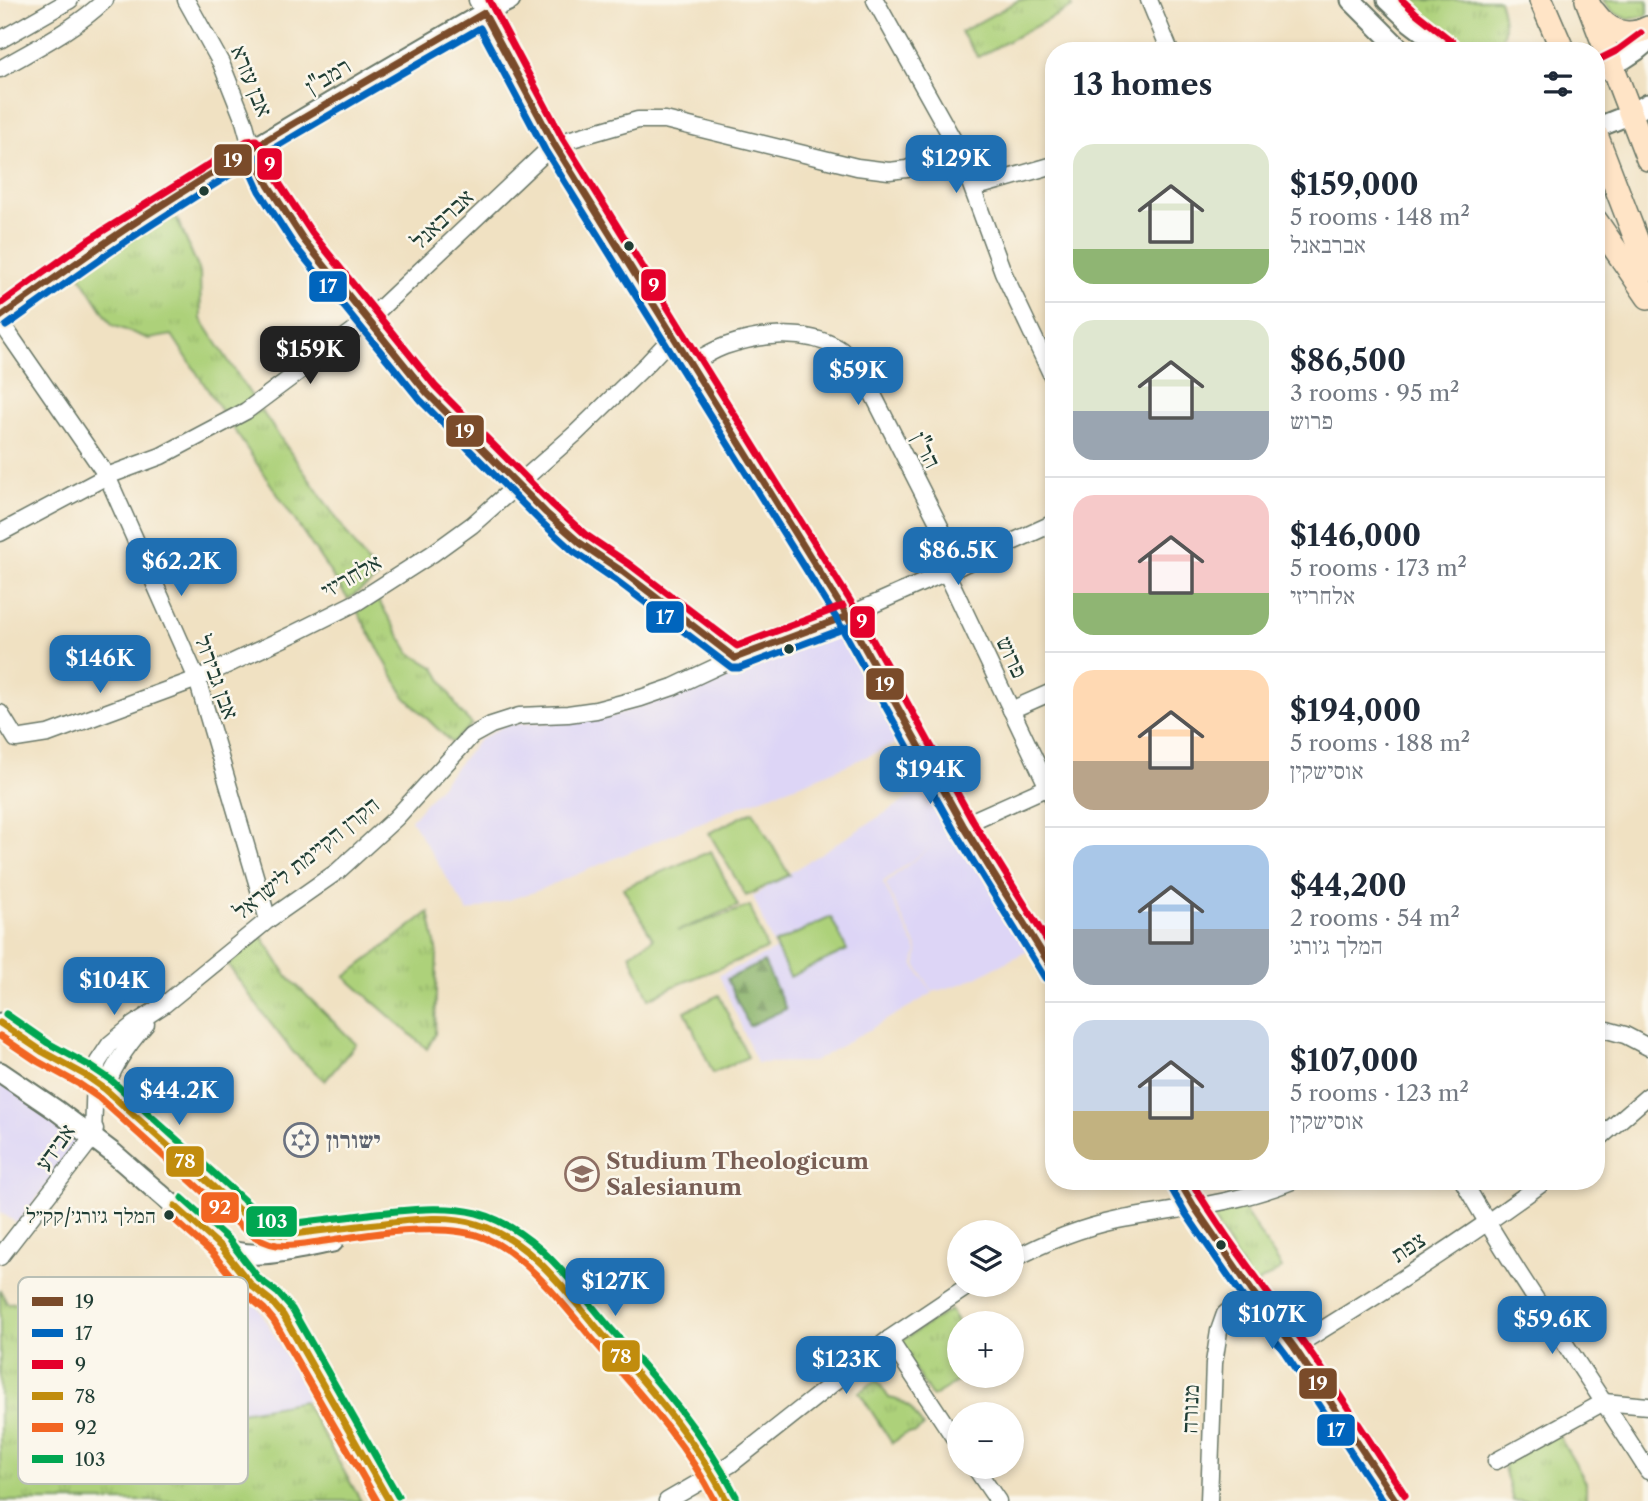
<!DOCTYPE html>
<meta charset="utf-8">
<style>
body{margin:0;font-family:"Libre Caslon Text","Frank Ruhl Libre",serif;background:#f2f2f3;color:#1f2937;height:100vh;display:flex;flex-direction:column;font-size:26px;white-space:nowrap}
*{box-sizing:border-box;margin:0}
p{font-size:23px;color:#747a83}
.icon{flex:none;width:38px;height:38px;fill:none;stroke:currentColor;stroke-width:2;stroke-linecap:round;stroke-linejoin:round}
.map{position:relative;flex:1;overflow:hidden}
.details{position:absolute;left:1045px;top:42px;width:560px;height:1148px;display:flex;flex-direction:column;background:#fff;border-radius:28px;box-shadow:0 4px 10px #0003}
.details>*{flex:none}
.tools{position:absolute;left:947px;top:1220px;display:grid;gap:14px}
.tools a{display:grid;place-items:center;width:77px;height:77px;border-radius:50%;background:#fff;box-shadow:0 4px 10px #0003;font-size:35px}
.price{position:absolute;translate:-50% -60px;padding:0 16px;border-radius:14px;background:#1f6fb2;color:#fff;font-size:23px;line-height:46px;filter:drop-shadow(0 2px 4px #0008)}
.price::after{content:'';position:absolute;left:50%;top:42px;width:21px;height:16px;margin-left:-10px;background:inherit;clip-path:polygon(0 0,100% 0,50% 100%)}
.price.selected{background:#222;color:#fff}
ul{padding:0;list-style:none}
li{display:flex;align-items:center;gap:21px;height:175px;padding:0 28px}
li+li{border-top:2px solid #e0e1e3}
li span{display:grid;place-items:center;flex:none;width:196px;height:140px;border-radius:21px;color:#555}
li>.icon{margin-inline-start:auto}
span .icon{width:84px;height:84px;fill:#fffc;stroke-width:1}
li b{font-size:30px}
h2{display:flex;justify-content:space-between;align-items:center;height:84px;padding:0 28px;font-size:30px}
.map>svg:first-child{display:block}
.built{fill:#ddd5f6}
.grass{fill:url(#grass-tufts);stroke:#668757;stroke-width:2}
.forest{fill:url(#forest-firs);stroke:#54784f;stroke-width:2}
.garden{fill:#add17a;stroke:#668757;stroke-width:2}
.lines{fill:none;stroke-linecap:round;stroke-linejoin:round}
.minor-casing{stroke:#687666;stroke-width:19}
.tertiary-casing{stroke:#687666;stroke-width:23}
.secondary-casing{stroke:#687666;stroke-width:26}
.minor{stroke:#fff;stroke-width:16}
.tertiary{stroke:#fff;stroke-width:19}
.secondary{stroke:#ffe4c6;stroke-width:23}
.bus-1-casing{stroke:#fbf7ec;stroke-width:12}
.bus-2-casing{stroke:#fbf7ec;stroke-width:12}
.bus-3-casing{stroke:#fbf7ec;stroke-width:12}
.bus-4-casing{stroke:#fbf7ec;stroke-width:12}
.bus-5-casing{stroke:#fbf7ec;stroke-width:12}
.bus-6-casing{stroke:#fbf7ec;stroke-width:12}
.bus-1{stroke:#7a4b2a;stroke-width:7}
.bus-2{stroke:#0065bd;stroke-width:7}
.bus-3{stroke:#e4002b;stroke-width:7}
.bus-4{stroke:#c18c0d;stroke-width:7}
.bus-5{stroke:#f26522;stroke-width:7}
.bus-6{stroke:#00a651;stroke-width:7}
.bus-dot{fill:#1f3d34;stroke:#fbf7ec;stroke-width:2.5}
.labels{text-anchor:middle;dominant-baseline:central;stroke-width:5;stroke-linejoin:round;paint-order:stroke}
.bus-label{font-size:21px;fill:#1f3d34;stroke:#fbf7ec;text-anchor:end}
.street-label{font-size:23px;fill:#1f3d34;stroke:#fbf7ec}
.worship-label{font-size:23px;font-weight:bold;fill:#5b616d;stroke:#fbf7ec;text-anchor:start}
.education-label{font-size:23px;font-weight:bold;fill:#785e54;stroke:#fbf7ec;text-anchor:start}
.key{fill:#fbf7ec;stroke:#b9bfb5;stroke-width:2}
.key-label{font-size:19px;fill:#1f3d34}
.line-badge{stroke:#fbf7ec;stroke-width:2.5}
.badge-label{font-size:19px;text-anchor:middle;font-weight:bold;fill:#fff}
</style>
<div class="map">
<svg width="1648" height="1501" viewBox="0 0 1648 1501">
<defs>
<pattern id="grass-tufts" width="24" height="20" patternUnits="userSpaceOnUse" patternTransform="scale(1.75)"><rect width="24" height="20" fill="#add17a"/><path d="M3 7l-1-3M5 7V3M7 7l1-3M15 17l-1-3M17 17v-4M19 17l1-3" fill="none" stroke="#94b46a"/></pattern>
<pattern id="forest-firs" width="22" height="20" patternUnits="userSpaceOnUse" patternTransform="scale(1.75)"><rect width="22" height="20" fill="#8ab36a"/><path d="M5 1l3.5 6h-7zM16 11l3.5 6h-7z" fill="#709358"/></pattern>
</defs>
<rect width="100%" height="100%" fill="#fbf7ec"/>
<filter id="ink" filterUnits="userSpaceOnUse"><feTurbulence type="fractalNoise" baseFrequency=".0143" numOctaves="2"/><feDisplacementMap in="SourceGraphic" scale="14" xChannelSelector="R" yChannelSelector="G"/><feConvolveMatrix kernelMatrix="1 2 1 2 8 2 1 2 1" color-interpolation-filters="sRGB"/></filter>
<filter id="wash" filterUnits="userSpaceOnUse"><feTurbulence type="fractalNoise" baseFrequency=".00686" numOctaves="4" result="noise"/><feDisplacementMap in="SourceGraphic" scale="28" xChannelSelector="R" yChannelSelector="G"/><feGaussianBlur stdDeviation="1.57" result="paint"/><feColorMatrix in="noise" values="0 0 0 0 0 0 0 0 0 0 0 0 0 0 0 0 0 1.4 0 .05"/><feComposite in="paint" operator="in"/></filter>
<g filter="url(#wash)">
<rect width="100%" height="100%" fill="#f0e1c2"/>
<g class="built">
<path d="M 840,631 L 903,741 L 814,779 L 738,807 L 534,892 L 468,912 L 411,820 L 479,740 L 507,724 L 566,722 L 611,716 L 668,697 L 734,670 Z"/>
<path d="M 928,786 L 953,830 L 959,836 L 1030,950 L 964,983 L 933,992 L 916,965 L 918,950 L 885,883 L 933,845 L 883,882 L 917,951 L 914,965 L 933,993 L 813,1062 L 757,1063 L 719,975 L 775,950 L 753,896 Z"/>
<path d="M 0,1076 L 86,1136 L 17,1223 L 0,1212 Z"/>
<path d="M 247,1288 L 311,1399 L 214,1419 L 152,1341 Z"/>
</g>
<g class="grass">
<path d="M 1019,0 L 1070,0 L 1072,7 L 978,57 L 961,32 Z"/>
<path d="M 1398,0 L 1499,0 C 1505,18 1507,35 1497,51 L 1456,50 Z"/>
<path d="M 1603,0 L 1648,0 L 1648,14 C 1630,24 1613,16 1603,0 Z"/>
<path d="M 172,207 L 200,272 L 201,319 L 254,400 L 225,416 L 172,335 L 149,339 L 112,325 L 77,271 Z"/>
<path d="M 261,410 L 378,578 L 348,599 L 231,425 Z"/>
<path d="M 377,598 L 410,653 L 435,668 L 460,712 L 472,724 L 452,743 L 405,697 L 356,609 Z"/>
<path d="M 429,912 L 437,953 L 435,1035 L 427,1049 L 345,977 Z"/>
<path d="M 261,935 L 287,976 L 356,1044 L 325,1081 L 293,1052 L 261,1011 L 228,965 Z"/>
<path d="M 1239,1202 L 1282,1268 L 1253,1286 L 1207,1208 Z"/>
<path d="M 0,1290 L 7,1303 L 143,1297 L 169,1381 L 211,1417 L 304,1401 L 361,1501 L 0,1501 Z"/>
<path d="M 950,1310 L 959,1324 L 959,1376 L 966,1376 L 932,1397 L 898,1343 Z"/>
<path d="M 877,1380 L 889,1398 C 909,1401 913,1411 923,1427 L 915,1433 L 907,1433 L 892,1443 L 859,1392 Z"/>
<path d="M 1556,1431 L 1586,1482 L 1586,1501 L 1513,1501 L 1504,1467 L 1507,1457 Z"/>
</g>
<path class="forest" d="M 764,962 L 786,1009 L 749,1026 L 727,979 Z"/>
<g class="garden">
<path d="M 753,811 L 789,875 L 746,896 L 709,833 Z"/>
<path d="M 711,851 L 738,906 L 677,931 L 750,906 L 767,949 L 672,987 L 649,999 L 630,954 L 653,939 L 623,888 Z"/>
<path d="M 831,917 L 847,950 L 790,977 L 774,944 Z"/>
<path d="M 719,995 L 748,1057 L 713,1073 L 685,1011 Z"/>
</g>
</g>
<g filter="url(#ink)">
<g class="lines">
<g class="minor-casing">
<g id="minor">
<path d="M 186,0 L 221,63 L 244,121 L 252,150"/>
<path d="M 477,0 L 484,13"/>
<path d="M 875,0 L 957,147 L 1003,272 L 1054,380"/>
<path d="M 1149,0 L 1170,51"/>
<path d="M 0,40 L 70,0"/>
<path d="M 0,69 C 36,48 75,29 105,0"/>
<path d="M 973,188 L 1054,165"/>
<path d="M 0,321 L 107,476 L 197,679 L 268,920"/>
<path d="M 691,363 C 702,358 713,350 725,346 C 760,334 804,329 838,348 C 847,353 854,363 861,371 L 960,566"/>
<path d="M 0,533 L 107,476 L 161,456 L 246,411 L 368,320 L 554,144 L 638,120 L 665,120 L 857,167 L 889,171 L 907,169 L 957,147"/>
<path d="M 946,572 L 1054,800"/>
<path d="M 847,616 L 960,566 L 1054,523"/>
<path d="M 1011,710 L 1054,691"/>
<path d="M 0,713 L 16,739 L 48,734 L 197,679 L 293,634 L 357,602 L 432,554 L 472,525 L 576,433 L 648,363 L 674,335"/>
<path d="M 963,825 L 1048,787"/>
<path d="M 1596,1027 L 1625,1035 L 1648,1047"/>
<path d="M 102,1100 C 110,1070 125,1048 146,1024"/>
<path d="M 93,1137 L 95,1074 L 98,1062 L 110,1044 L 133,1025 L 165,1004 L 268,920 L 338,871 L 396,818 L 471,736 L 491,725 L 519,716 L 568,714 L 596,710 L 641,698 L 673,687 L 735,658"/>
<path d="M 1596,1141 L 1648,1096"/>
<path d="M 1463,1181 C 1520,1281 1587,1374 1648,1471"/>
<path d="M 0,1257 L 93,1137 L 95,1129"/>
<path d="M 1012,1260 C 1045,1242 1080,1228 1118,1220 C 1176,1209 1236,1204 1292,1181"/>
<path d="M 889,1339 L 959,1445"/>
<path d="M 1294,1347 C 1379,1295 1464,1241 1545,1181"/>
<path d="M 1496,1461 L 1604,1402 L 1648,1406"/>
<path d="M 974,1466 L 998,1501"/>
<path d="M 667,1501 L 731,1464 L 889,1339 L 971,1284"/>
<path d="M 1209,1501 L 1214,1363 L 1219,1331 L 1225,1314 L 1252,1291"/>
</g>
</g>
<g class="tertiary-casing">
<g id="tertiary">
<path d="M 1351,0 L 1402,51"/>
<path d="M 1387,0 L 1410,22 L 1448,51"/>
<path d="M 484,13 L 554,144 L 674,335 L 847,616 L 963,825 L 1054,973"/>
<path d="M 1596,72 C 1615,65 1633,55 1648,41"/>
<path d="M 1596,128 L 1631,114 L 1648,104"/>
<path d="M 252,150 L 268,185 L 303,239 L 427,393 L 546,513 L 580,543 L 623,572 L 735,658 L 847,616"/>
<path d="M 0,317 C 55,278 110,238 167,202 C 271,136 378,75 484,13 L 510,0"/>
<path d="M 0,1023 L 43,1052 L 85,1075 L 105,1089 L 247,1217 C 259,1228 270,1236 287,1235 C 317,1231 347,1227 377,1224 C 410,1220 444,1215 477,1224 C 529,1238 569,1296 603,1335 C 649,1387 697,1437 727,1501"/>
<path d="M 0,1072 L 56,1110 L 113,1153 L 221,1247 C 253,1263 299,1248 333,1242"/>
<path d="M 1179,1181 L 1195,1208 L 1252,1291 L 1294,1347 L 1396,1501"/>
</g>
</g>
<g class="secondary-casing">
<g id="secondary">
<path d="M 1541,0 L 1563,51"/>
<path d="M 1587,0 L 1648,159"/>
<path d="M 1594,12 C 1608,31 1625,39 1648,28"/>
<path d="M 1596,135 L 1648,270"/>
<path d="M 1596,221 L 1648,297"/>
</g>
</g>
<use href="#minor" class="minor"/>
<use href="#tertiary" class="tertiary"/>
<use href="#secondary" class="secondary"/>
<g class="bus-1-casing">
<g id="bus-1">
<path d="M 252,150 L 268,185 L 303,239 L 427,393 L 546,513 L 580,543 L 623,572 L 735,658"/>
<path d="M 0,317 C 48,283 96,248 145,216 C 255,144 370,79 484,13 L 554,144 L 847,616 L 963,825 L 1054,972"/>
<path d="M 735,658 L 847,616"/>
<path d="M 1179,1181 L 1195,1208 L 1252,1291 L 1294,1347 L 1396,1501"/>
</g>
</g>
<g class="bus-2-casing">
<g id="bus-2">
<path d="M 242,154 L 259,191 L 294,245 L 420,400 L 539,520 L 573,551 L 617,581 L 732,668 L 739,668 L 851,626"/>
<path d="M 6,326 C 54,292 101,257 151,225 C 258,155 369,92 480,28 L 545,150 L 838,621 L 954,830 L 1045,978"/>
<path d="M 1170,1186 L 1186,1214 L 1243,1297 L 1285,1353 L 1383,1501"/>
</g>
</g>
<g class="bus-3-casing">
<g id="bus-3">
<path d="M 489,0 L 563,139 L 856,610 L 972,820 L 1054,952"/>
<path d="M 1402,0 L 1417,14 L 1454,43"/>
<path d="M 1596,61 L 1618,50 L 1641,33"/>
<path d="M 0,304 L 90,239 L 247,141 L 256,140 L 261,145 L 277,180 L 312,233 L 435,386 L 553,505 L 586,535 L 629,564 L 737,646 L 843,606"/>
<path d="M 1191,1181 C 1224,1237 1264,1287 1301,1339 C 1338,1390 1370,1443 1405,1495"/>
</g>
</g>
<g class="bus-4-casing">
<g id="bus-4">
<path d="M 0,1023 L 43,1052 L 85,1075 L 105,1089 L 251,1221 L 270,1233 L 287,1235 C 317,1231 347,1227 377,1224 C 410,1220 445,1214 477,1224 C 533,1241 567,1294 603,1335 C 650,1389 694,1437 727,1501"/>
<path d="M 175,1206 L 221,1247 L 252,1286 L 271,1301 L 283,1315 L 389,1501"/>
</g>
</g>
<g class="bus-5-casing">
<g id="bus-5">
<path d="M 0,1036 L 37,1061 L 79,1084 L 98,1097 L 244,1229 C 254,1237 265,1243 277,1245 C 293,1247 309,1243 325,1241 C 367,1235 420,1225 462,1232 C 479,1234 496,1242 510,1252 C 543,1277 568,1310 594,1341 C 638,1392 684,1440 715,1501"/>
<path d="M 168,1214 L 213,1254 L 245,1293 L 264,1309 L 274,1321 L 377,1501"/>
</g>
</g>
<g class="bus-6-casing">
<g id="bus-6">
<path d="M 6,1014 L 48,1043 L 90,1066 L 111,1080 L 258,1213 L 274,1223 L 286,1224 C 316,1221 346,1217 376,1213 C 410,1210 444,1205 477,1213 C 537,1229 574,1286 612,1330 C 659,1383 703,1432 736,1496"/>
<path d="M 182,1198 L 229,1240 L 259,1279 L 278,1293 L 292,1309 L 398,1496"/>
</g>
</g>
<use href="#bus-1" class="bus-1"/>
<use href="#bus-2" class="bus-2"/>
<use href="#bus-3" class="bus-3"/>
<use href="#bus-4" class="bus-4"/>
<use href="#bus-5" class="bus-5"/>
<use href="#bus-6" class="bus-6"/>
</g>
</g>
<defs>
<g id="synagogue-ring" transform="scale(1.75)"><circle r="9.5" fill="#fbf7ec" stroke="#6b7280" stroke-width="1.5"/><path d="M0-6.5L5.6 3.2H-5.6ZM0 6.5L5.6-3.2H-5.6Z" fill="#6b7280"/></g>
<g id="university-ring" transform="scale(1.75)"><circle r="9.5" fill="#fbf7ec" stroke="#8d6e63" stroke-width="1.5"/><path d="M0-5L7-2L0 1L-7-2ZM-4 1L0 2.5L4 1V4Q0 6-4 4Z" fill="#8d6e63"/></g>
</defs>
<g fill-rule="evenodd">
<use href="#synagogue-ring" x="301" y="1140"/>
<use href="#university-ring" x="582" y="1174"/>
</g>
<g class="bus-dot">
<circle cx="204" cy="191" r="6"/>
<circle cx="629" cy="246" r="6"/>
<circle cx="789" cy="649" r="6"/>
<circle cx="169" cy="1215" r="6"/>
<circle cx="1221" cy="1245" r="6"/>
</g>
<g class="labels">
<g class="bus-label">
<text x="156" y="1215">המלך ג׳ורג׳/קק״ל</text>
</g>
<g class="street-label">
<text transform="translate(328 76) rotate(-31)">רמב"ן</text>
<text transform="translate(252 81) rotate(68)">אבן עזרא</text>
<text transform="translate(442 219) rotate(-43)">אברבאנל</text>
<text transform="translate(926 450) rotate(63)">הר"ן</text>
<text transform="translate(351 576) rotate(-30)">אלחריזי</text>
<text transform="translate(1012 657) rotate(65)">פרוש</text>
<text transform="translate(217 677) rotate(70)">אבן גבירול</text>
<text transform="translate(306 858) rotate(-39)">הקרן הקיימת לישראל</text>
<text transform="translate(55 1147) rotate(-55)">אבידע</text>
<text transform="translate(1408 1247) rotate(-34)">צפת</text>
<text transform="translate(1190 1409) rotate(-88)">מנורה</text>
</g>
<g class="worship-label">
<text x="326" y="1140">ישורון</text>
</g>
<g class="education-label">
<text x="606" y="1161">Studium Theologicum<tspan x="606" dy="26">Salesianum</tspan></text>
</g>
</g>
<rect x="18" y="1277" width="230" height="207" rx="10" class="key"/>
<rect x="32" y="1297" width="31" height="9" fill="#7a4b2a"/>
<rect x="32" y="1329" width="31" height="8" fill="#0065bd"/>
<rect x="32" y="1360" width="31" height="9" fill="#e4002b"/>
<rect x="32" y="1392" width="31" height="8" fill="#c18c0d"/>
<rect x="32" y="1423" width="31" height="9" fill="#f26522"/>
<rect x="32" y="1455" width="31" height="8" fill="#00a651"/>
<g class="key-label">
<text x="75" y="1308">19</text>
<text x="75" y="1340">17</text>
<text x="75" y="1371">9</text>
<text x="75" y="1403">78</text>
<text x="75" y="1434">92</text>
<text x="75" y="1466">103</text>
</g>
<g class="line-badge">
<rect x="213" y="143" width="40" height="34" rx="7" fill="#7a4b2a"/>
<rect x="256" y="147" width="27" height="34" rx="7" fill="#e4002b"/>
<rect x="640" y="268" width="27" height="34" rx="7" fill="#e4002b"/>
<rect x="308" y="270" width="40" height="33" rx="7" fill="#0065bd"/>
<rect x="445" y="414" width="40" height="34" rx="7" fill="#7a4b2a"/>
<rect x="645" y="600" width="40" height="34" rx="7" fill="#0065bd"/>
<rect x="849" y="605" width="27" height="34" rx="7" fill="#e4002b"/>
<rect x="865" y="667" width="40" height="34" rx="7" fill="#7a4b2a"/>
<rect x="165" y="1145" width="40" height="33" rx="7" fill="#c18c0d"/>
<rect x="200" y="1191" width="40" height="33" rx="7" fill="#f26522"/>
<rect x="245" y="1205" width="53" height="33" rx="7" fill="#00a651"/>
<rect x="601" y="1339" width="40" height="34" rx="7" fill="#c18c0d"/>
<rect x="1298" y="1367" width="40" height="33" rx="7" fill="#7a4b2a"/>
<rect x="1316" y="1413" width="40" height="34" rx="7" fill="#0065bd"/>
</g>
<g class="badge-label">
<text x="233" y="167">19</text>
<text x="270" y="171">9</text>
<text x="654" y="292">9</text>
<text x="328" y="293">17</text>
<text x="465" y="438">19</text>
<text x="665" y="624">17</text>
<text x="862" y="628">9</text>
<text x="885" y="691">19</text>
<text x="185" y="1168">78</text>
<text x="220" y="1214">92</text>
<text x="272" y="1228">103</text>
<text x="621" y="1363">78</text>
<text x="1318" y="1390">19</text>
<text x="1336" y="1437">17</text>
</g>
</svg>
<div class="tools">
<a><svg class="icon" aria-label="layers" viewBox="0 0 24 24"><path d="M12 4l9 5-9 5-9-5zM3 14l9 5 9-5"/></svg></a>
<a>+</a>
<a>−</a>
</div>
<b class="price" style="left:956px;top:195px">$129K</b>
<b class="price selected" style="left:310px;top:386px">$159K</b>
<b class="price" style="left:858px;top:407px">$59K</b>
<b class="price" style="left:958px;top:587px">$86.5K</b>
<b class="price" style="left:181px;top:598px">$62.2K</b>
<b class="price" style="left:100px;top:695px">$146K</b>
<b class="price" style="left:930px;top:806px">$194K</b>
<b class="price" style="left:114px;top:1017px">$104K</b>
<b class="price" style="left:179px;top:1127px">$44.2K</b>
<b class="price" style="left:615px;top:1318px">$127K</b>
<b class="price" style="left:1272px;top:1351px">$107K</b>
<b class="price" style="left:1552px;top:1356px">$59.6K</b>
<b class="price" style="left:846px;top:1396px">$123K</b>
<section class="details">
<h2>13 homes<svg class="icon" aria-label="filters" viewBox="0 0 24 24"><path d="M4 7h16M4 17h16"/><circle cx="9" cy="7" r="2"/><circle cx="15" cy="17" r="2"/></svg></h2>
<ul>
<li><span style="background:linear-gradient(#dfe7d0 75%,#8fb573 0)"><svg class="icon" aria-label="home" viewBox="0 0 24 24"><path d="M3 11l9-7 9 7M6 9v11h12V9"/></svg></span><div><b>$159,000</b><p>5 rooms · 148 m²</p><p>אברבאנל</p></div></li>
<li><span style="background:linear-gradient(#dfe7d0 65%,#9aa5b1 0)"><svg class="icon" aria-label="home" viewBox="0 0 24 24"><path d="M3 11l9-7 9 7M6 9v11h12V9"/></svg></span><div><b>$86,500</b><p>3 rooms · 95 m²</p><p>פרוש</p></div></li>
<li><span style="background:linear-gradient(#f6c9c9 70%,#8fb573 0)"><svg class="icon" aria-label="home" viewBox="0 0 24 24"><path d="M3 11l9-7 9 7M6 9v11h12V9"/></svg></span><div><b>$146,000</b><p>5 rooms · 173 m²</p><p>אלחריזי</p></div></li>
<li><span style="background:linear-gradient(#ffd9b3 65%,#b9a48a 0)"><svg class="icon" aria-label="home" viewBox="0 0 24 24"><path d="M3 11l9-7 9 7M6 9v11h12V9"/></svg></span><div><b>$194,000</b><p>5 rooms · 188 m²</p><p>אוסישקין</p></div></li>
<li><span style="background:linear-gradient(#a9c7e8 60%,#9aa5b1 0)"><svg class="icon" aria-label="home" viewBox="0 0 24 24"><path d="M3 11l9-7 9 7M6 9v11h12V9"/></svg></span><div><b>$44,200</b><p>2 rooms · 54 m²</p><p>המלך ג׳ורג׳</p></div></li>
<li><span style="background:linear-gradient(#c9d6e8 65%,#c2b280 0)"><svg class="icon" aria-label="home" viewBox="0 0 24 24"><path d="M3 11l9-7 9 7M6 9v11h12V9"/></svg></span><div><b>$107,000</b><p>5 rooms · 123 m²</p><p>אוסישקין</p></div></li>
</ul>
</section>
</div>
